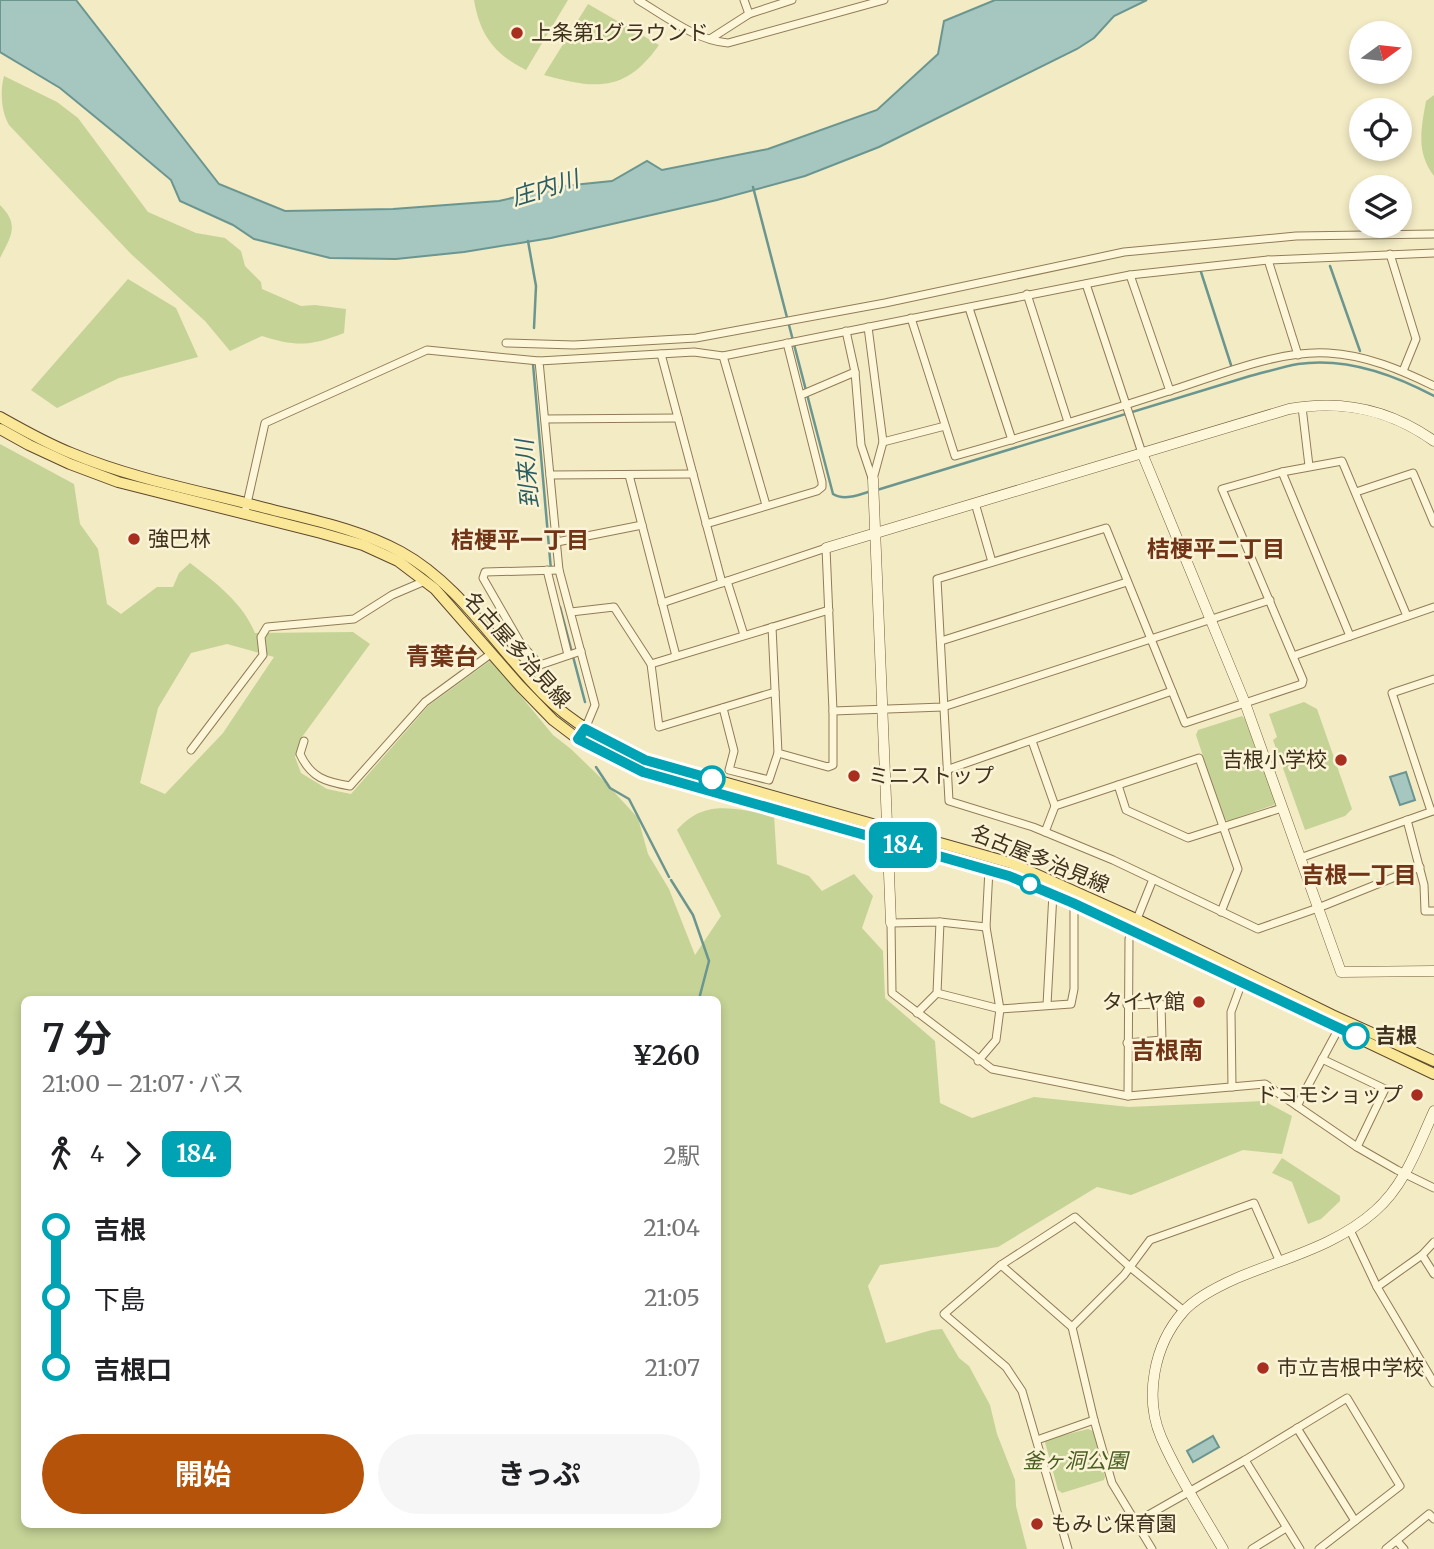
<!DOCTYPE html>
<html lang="ja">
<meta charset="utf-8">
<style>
:root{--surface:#fff;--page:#f6f6f6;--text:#202124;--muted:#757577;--accent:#b45309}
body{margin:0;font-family:Merriweather,"Noto Sans JP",serif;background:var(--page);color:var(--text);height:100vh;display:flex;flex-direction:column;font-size:26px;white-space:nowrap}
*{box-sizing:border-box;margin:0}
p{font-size:23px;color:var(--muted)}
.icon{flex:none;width:38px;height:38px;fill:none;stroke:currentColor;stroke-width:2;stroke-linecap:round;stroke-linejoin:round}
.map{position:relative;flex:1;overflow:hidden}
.panel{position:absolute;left:21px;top:996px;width:700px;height:532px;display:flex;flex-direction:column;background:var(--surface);border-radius:10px;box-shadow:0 4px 10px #0003}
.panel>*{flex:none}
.badge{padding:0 14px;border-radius:10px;font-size:24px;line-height:46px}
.needle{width:46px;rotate:75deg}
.tools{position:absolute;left:1349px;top:21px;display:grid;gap:14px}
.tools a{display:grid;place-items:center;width:63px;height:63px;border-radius:50%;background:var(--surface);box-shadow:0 4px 10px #0003;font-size:35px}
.map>.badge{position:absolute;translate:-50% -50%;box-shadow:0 0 0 4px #fff}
.legs{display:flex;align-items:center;gap:10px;height:77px;padding:0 21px;font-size:23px}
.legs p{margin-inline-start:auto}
.summary{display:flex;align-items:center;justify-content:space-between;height:119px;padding:0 21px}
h1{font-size:38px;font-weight:700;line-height:52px}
.primary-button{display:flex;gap:14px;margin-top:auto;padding:14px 21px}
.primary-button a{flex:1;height:80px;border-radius:42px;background:var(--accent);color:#fff;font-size:28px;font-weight:700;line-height:80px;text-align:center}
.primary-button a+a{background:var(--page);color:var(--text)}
ul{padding:0 21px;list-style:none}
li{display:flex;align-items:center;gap:24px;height:70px;font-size:26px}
li i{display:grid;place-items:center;width:10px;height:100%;margin:0 9px;background:currentColor}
li i::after{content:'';width:18px;height:18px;margin:-9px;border:5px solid;border-radius:50%;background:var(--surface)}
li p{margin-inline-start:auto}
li:first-child i{background:linear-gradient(#0000 50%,currentColor 0)}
li:last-child i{background:linear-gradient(currentColor 50%,#0000 0)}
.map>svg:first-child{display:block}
.green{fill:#c5d396;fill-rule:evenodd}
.water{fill:#a6c6c0;stroke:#6b9690;stroke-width:2}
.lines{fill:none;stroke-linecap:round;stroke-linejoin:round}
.stream{stroke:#6b9690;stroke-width:2.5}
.street-casing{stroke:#917c57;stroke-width:9}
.secondary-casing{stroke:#735d3b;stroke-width:11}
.primary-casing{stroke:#5e492c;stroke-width:12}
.street{stroke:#fdf6d9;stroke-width:7}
.secondary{stroke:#fdf6d9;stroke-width:10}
.primary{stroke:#fae798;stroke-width:10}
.line-1-casing{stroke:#fff;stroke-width:16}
.line-1{stroke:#00a3b4;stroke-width:10}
.poi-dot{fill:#a82e20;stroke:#faf3d5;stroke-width:2.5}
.stop-1-dot{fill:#fff;stroke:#00a3b4;stroke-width:3.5}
.labels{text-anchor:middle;stroke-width:5;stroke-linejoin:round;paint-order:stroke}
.poi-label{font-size:21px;fill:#3f311d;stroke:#faf3d5;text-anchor:start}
.street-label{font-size:21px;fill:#3f311d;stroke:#faf3d5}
.stop-label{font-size:21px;font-weight:bold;fill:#3f311d;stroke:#faf3d5;text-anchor:start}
.park-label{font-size:21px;font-style:italic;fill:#485e21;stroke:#faf3d5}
.water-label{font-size:23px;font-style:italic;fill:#2b5e61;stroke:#faf3d5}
.neighbourhood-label{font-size:23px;font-weight:bold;fill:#713417;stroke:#faf3d5}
.quarter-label{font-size:24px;font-weight:bold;fill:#713417;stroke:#faf3d5}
</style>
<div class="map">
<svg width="1434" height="1549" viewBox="0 0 1434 1549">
<rect width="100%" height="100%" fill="#f3ebc4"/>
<g class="green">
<path d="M 474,0 L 568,0 L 526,70 C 494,54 480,35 474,0 Z"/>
<path d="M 588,4 L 659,45 C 625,93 595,89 544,75 Z"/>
<path d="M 4,76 L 57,102 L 78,118 L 148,212 L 196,233 L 225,238 L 241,251 L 245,266 L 261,282 L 262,289 L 301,306 L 315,305 L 346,309 L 344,333 C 311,346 296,347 262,336 L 230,351 L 205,321 L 131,254 L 9,125 C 1,111 0,91 4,76 Z"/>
<path d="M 1434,95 L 1434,176 C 1416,152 1421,129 1426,101 Z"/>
<path d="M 0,205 C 20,225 11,236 0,258 Z"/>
<polygon points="128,279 176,308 198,357 119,378 57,408 31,390"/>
<path d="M 0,444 L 74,484 L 80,524 L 98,549 L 107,604 L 121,614 L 157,587 L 173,587 L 179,573 L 190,563 C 215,582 243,603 255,633 L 353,632 L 370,644 L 302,737 L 295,757 L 301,773 L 327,789 L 351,794 L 428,706 L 491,660 L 553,735 L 571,749 L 604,781 L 638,818 L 648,854 L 669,889 L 695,955 L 721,916 L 677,830 C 706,797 735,810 774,815 L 777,864 L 809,876 L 822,891 L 854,874 L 873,896 L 862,928 L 883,951 L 885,998 L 935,1041 L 940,1103 L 972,1118 L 1034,1097 L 1129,1107 L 1264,1101 L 1292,1116 L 1282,1154 L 1243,1150 L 1131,1195 L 1097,1187 L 998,1247 L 880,1265 L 868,1286 L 886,1343 L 932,1330 L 942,1329 L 959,1358 L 969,1366 L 990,1405 L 997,1434 L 1015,1480 L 1016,1506 L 1027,1549 L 0,1549 ZM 227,644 L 274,657 L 223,733 L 165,794 L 140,783 L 158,708 L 191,653 ZM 24,999 L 718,999 L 718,1524 L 24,1524 Z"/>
<polygon points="1304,702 1317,709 1352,809 1345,816 1305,830 1273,740 1277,737 1269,714"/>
<polygon points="1242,716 1245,719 1276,804 1228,821 1224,819 1196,735 1198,730"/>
<polygon points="1282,1158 1340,1196 1340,1201 1321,1219 1308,1224 1292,1182 1272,1173"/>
<polygon points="1088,1429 1093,1431 1105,1477 1104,1480 1062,1493 1058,1490 1045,1442 1048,1439"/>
</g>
<g class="water">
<polygon points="0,0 76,0 219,184 285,211 393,209 499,201 563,186 612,181 647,161 662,170 768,149 877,110 938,54 944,21 995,0 1147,0 1114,16 1094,38 1077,49 879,147 805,176 717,200 551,238 464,252 396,259 330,258 254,239 233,225 180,201 171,180 121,138 60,88 0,52"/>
<polygon points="1406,772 1415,800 1400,805 1390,777"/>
<polygon points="1213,1436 1219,1447 1193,1462 1187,1451"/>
</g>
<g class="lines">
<g class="stream">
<path d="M 753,187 L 833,494 C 844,501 859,495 871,491"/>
<polyline points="528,241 536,286 534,328"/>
<polyline points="1330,266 1360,351"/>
<polyline points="1201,272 1231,365"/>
<polyline points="533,364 551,570"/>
<path d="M 877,490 L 1250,376 C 1266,372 1282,367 1298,364 C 1345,357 1393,374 1434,396"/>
<polyline points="560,607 585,702"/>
<polyline points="596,767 610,788 629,799 669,877"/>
<polyline points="671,880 693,915 709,961 699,999"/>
</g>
<defs>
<g id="street">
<path d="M 638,0 C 665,16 697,41 728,43 L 884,0"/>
<polyline points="744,0 749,14"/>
<polyline points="710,39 749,14 792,0"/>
<polyline points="1390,254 1416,339 1403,371"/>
<polyline points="1268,260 1298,355"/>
<polyline points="1130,275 1170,391"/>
<polyline points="1086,284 1142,453"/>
<polyline points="1027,294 1068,422"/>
<polyline points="969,308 1012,440"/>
<path d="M 911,318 L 955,456 C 1026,436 1098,414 1169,391 C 1217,376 1277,350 1328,353 C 1366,355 1401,370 1434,386"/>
<polyline points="868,327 883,442 873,479"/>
<polyline points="846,331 855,372 861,445 872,478"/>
<polyline points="506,343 574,345 696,338 885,303 1124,252 1296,236 1434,234"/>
<polyline points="661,354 722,583"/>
<polyline points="723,356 766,505"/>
<polyline points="801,395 855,372"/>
<polyline points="1302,407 1309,466"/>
<polyline points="545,419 678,418"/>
<polyline points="883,442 945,426"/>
<polyline points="1282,472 1350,636"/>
<polyline points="550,475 693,474"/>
<polyline points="629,475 676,656"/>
<polyline points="1356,492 1413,473 1434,523"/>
<polyline points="975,503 992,562"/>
<polyline points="246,508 265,423 427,350 539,361"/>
<polyline points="706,524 817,491 822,487 822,482 787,343"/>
<polyline points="557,542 642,525"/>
<polyline points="547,570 568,655"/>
<polyline points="559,570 485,572 483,578 521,644 540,665 581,651"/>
<polyline points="727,581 744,635"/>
<polyline points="662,603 826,548 833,711 833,765 828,767 778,753 772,627"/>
<polyline points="571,612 614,607 651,664 659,727 775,692"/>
<polyline points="1407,616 1342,461 1282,472 1222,489 1303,680 1302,684 1185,723 1106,528 937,579 949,801 1033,827 1113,860 1258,929 1318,908 1420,867"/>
<polyline points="941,641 1127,582"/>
<polyline points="1293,656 1434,607"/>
<polyline points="651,664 829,610"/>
<polyline points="723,708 734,751 729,770 769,780 778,753"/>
<polyline points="833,711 943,707 1270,600"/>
<polyline points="578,739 585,729 595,705 559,570 539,361 694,352 723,356 1130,275 1268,260 1434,253"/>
<path d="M 304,741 L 300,754 C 311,778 326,782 350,786 L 425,702 L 492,653"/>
<polyline points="1032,741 1055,806 1199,758 1238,869 1221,912"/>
<polyline points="191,750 263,655 261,637 267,627 354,619 392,595 425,581"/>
<polyline points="949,769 1172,691"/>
<polyline points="1118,785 1126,810 1188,838 1282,808"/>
<polyline points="1431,811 1392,693 1434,679"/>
<polyline points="1407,820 1424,885 1425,911 1434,911"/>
<polyline points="1045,832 1055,806"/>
<polyline points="1300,858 1433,811"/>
<polyline points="986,927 940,922 891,923 892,993 992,1069 1128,1096 1265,1084 1357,1147 1397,1170 1434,1188"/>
<polyline points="937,993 1000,1009 1071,1004 1074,989 1074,903"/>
<polyline points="1047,1005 1053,893"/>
<polyline points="1127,1005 1161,1004 1162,1040 1127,1043"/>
<polyline points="917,1013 937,993 940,922"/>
<polyline points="1322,1059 1385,1089 1357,1147"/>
<polyline points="978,1061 996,1040 1000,1009 986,927 989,869"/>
<polyline points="1232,1087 1231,1012 1242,982"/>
<polyline points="1128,1096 1129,939 1153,879"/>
<polyline points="1297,1106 1339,1028"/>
<polyline points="1350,1230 1377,1287 1434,1383"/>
<polyline points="1422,1255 1434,1274"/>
<polyline points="1001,1265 1072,1327 1094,1420 1112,1483 1152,1549"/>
<polyline points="1377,1287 1422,1255 1434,1242"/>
<polyline points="1072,1327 1124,1275 1150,1240 1254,1203 1280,1262"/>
<polyline points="1297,1428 1355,1521"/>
<polyline points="1037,1440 1094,1420"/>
<polyline points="1245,1460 1300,1549"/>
<polyline points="1136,1522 1245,1460 1347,1398 1400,1486 1319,1549"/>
<polyline points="1397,1541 1404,1549"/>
<polyline points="1068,1549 1022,1391 1006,1367 944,1314 1001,1265 1075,1217 1130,1267 1184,1311"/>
<polyline points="1252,1549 1286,1528"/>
<polyline points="1386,1549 1429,1514 1434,1519"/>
</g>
<g id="secondary">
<polyline points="1142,453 1245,703 1341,972 1434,971"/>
<polyline points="873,479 891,923"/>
<path d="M 826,548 L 1289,409 C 1342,399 1389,409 1434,441"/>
<path d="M 1223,1549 C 1202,1513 1178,1476 1161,1437 C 1144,1397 1154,1345 1183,1312 C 1196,1297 1219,1286 1237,1278 C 1284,1258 1336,1246 1375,1211 C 1405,1185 1418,1146 1434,1111"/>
</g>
<g id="primary">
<path d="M 0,417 C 23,430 46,443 71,453 C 133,479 200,491 265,508 C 312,520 359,529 401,552 C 461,585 496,647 543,694 C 572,724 608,742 645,760 L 1011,863 L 1136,919 L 1332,1015 L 1434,1061"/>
<polyline points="0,429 29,445 70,464 118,482 321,533 363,545 398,561 435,589 520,686 553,720 578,739 643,772 1009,876 1074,903 1434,1074"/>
</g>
</defs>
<use href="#street" class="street-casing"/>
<use href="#secondary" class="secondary-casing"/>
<use href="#primary" class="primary-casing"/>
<use href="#street" class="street"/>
<use href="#secondary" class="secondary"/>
<use href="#primary" class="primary"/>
</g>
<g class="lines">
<defs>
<polyline id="line-1" points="712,779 645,760 585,729 578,739 643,772 1009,876 1073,903 1356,1036"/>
</defs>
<use href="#line-1" class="line-1-casing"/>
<use href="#line-1" class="line-1"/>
</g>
<g class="poi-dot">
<circle cx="517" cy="33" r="7"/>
<circle cx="134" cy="539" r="7"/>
<circle cx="1341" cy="760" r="7"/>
<circle cx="854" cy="776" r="7"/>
<circle cx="1199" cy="1002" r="7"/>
<circle cx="1417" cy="1095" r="7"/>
<circle cx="1263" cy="1368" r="7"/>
<circle cx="1037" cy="1524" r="7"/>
</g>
<g class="stop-1-dot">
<circle cx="712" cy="779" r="12"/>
<circle cx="1030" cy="884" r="9"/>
<circle cx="1356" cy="1036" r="12"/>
</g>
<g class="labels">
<g class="poi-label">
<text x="531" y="40">上条第1グラウンド</text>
<text x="148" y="546">強巴林</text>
<text x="1327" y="767" text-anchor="end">吉根小学校</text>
<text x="868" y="783">ミニストップ</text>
<text x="1185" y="1009" text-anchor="end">タイヤ館</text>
<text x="1403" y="1102" text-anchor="end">ドコモショップ</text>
<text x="1277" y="1375">市立吉根中学校</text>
<text x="1051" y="1531">もみじ保育園</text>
</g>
<g class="street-label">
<text transform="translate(517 650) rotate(48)" y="7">名古屋多治見線</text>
<text transform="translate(1040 859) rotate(22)" y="7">名古屋多治見線</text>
</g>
<g class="stop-label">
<text x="1375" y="1043">吉根</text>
</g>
<g class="park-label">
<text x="1075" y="1468">釜ヶ洞公園</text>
</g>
<g class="water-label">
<text transform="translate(545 188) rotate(-17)" y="8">庄内川</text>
<text transform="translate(527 474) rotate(-95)" y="8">到来川</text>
</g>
<g class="neighbourhood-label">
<text x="520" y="548">桔梗平一丁目</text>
<text x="1216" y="557">桔梗平二丁目</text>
<text x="1359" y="883">吉根一丁目</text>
</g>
<g class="quarter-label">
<text x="442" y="665">青葉台</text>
<text x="1167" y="1059">吉根南</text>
</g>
</g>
</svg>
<div class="tools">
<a><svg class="needle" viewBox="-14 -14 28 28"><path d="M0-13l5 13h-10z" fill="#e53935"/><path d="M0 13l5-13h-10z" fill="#757577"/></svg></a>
<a><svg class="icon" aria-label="locate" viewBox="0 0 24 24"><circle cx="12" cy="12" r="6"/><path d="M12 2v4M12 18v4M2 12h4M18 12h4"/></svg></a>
<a><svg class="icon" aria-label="layers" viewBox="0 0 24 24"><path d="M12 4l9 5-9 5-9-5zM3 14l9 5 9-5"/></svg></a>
</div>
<b class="badge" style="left:903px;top:845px;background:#00a3b4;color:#fff">184</b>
<section class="panel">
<div class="summary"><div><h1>7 分</h1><p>21:00 – 21:07 · バス</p></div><b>¥260</b></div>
<div class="legs"><svg class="icon" aria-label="walk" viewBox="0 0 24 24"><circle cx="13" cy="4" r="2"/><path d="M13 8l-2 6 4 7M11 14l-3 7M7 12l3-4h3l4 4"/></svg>4<svg class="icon" aria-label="forward" viewBox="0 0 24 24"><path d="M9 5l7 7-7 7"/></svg><b class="badge" style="background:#00a3b4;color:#fff">184</b><p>2駅</p></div>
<ul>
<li><i style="color:#00a3b4"></i><b>吉根</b><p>21:04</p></li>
<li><i style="color:#00a3b4"></i><span>下島</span><p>21:05</p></li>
<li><i style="color:#00a3b4"></i><b>吉根口</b><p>21:07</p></li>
</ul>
<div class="primary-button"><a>開始</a><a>きっぷ</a></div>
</section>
</div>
